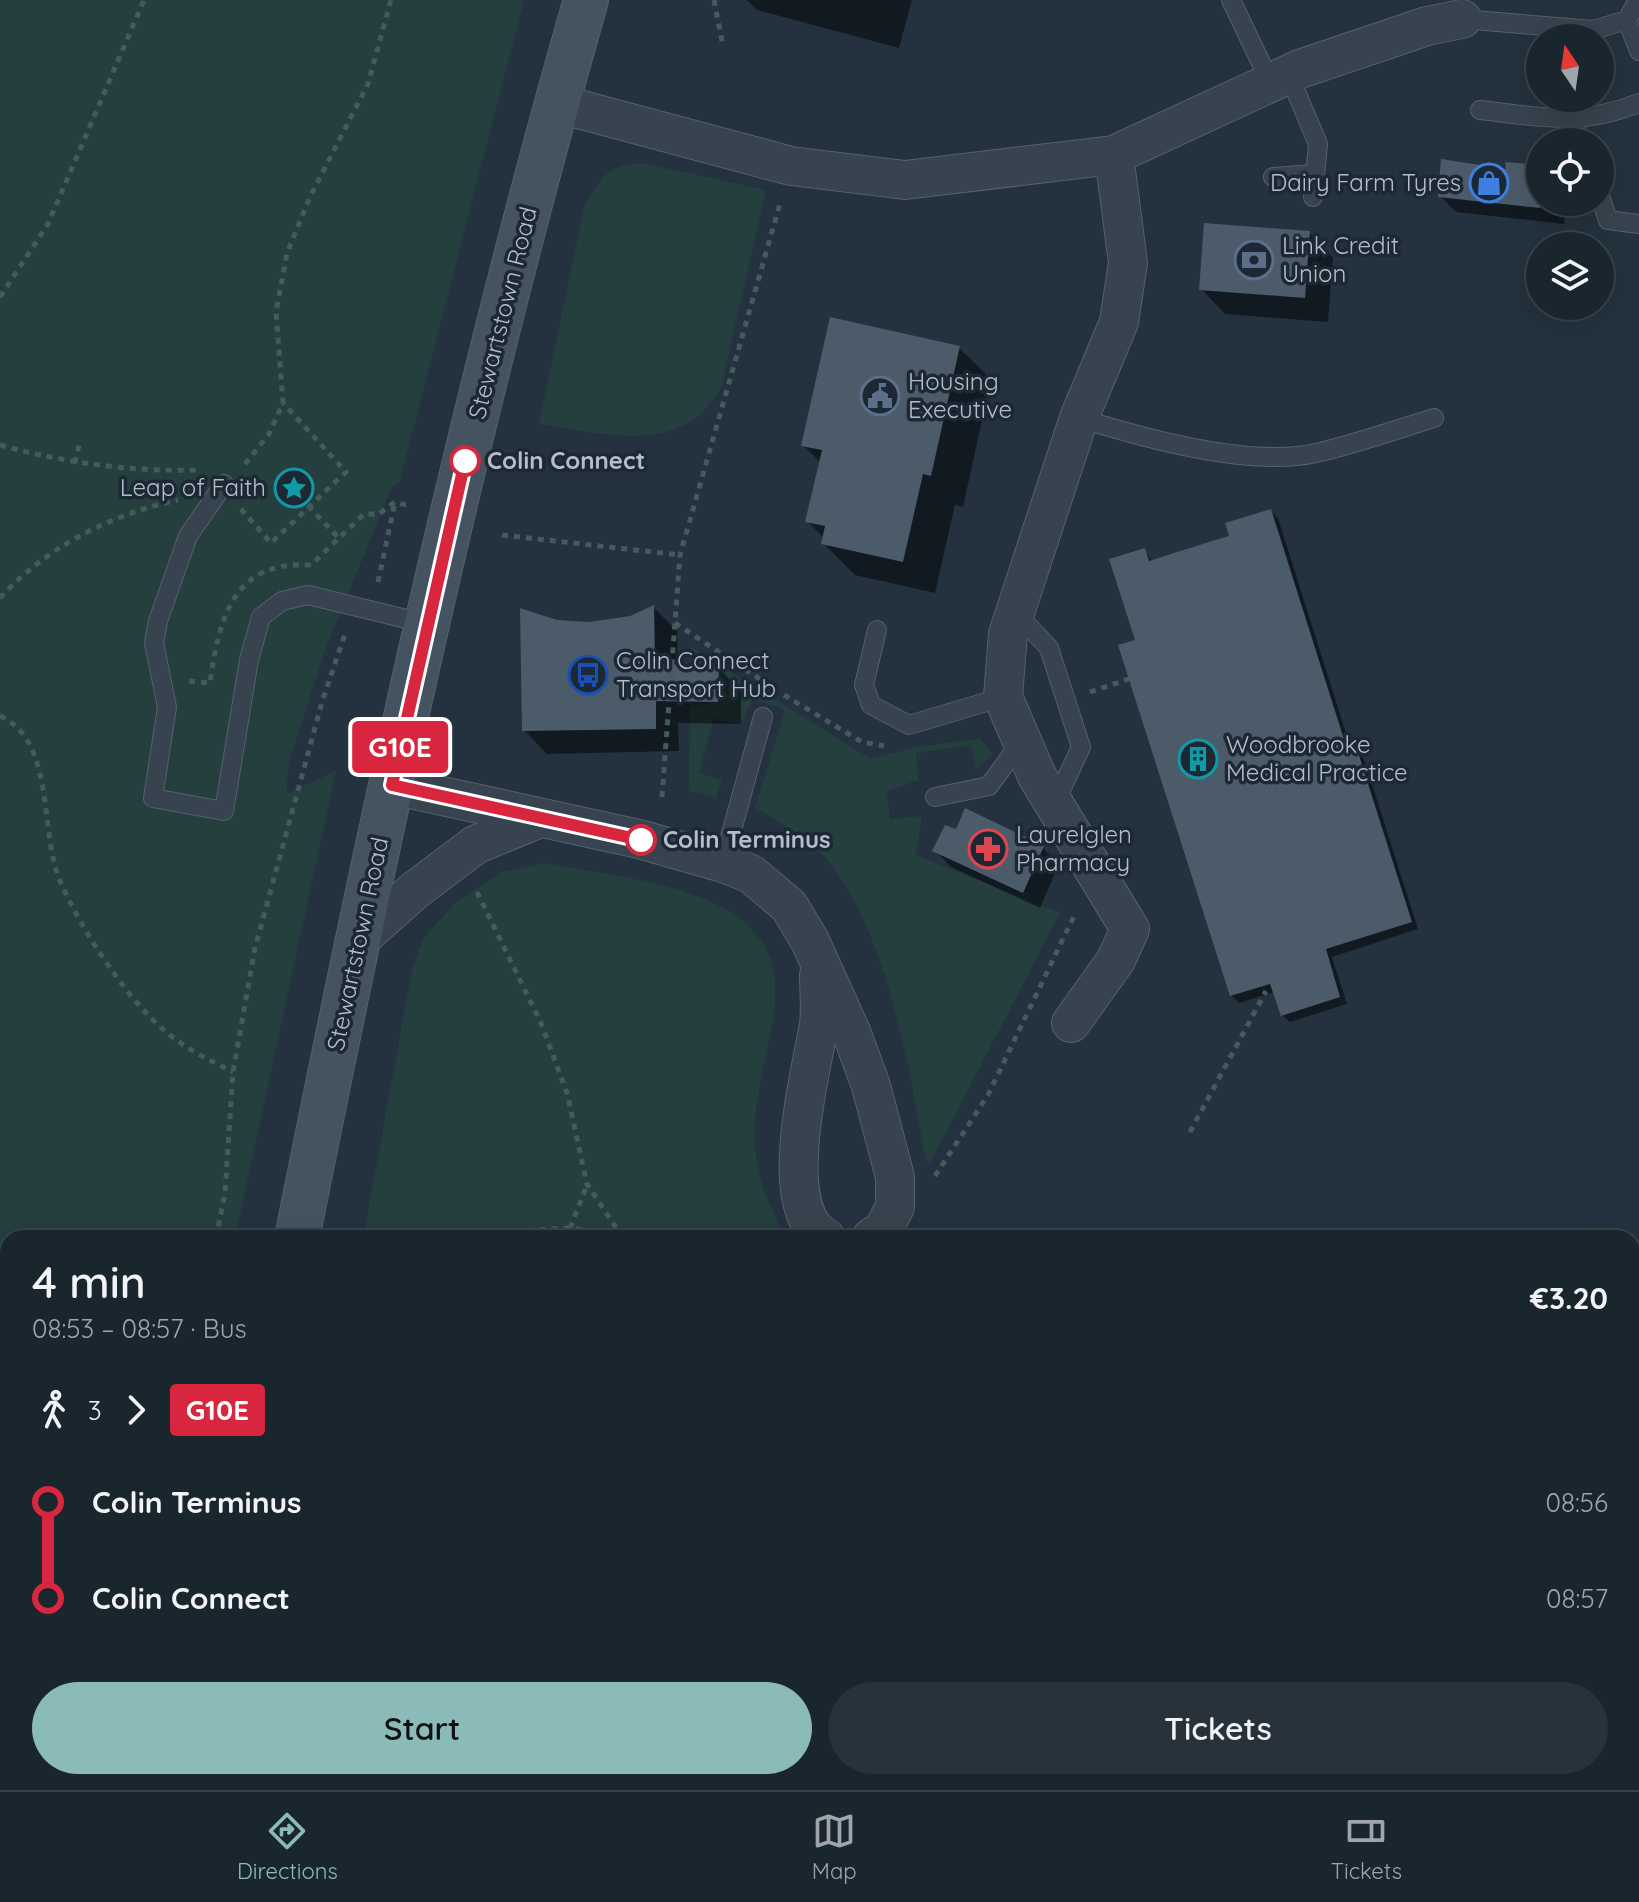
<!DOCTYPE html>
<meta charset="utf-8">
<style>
:root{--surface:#1a262e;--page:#27323a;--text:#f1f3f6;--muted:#9fa5aa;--line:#38434a;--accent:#8bbbb9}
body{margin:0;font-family:Quicksand,sans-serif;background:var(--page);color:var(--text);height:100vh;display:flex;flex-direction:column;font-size:30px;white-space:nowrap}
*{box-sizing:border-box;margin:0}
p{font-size:26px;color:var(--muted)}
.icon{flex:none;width:44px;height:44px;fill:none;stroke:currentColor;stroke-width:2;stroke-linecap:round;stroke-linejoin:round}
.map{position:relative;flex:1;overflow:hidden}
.details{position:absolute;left:0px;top:1230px;width:1640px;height:560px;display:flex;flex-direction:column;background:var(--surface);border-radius:24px 24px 0 0;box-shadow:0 8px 32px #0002,0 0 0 2px var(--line)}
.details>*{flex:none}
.badge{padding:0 16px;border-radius:6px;font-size:28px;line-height:52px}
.needle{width:52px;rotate:347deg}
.tools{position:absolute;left:1526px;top:24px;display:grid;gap:16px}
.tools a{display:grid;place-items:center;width:88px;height:88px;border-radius:50%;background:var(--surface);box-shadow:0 8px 32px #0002,0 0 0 2px var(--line);font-size:40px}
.map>.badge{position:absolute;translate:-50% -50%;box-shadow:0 0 0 4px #fff}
.legs{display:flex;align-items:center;gap:12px;height:88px;padding:0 32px;font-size:26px}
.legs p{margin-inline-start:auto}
.summary{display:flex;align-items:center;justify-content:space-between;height:136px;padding:0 32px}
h1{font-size:44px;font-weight:600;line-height:60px}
.button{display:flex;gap:16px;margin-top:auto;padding:16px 32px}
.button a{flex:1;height:92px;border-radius:48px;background:var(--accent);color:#111;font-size:32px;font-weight:600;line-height:92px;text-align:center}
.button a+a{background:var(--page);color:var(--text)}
ul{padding:0 32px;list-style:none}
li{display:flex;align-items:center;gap:28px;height:96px;font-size:30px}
li i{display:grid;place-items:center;width:12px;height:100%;margin:0 10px;background:currentColor}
li i::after{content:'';width:20px;height:20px;margin:-10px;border:6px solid;border-radius:50%;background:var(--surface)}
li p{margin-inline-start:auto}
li:first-child i{background:linear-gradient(#0000 50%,currentColor 0)}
li:last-child i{background:linear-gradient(currentColor 50%,#0000 0)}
.dock{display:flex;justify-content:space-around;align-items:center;height:112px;border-top:2px solid var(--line);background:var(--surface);font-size:22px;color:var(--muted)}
.dock a{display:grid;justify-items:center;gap:4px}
.dock .current{color:var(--accent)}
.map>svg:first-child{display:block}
.green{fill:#253f3e}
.shadow{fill:#0007}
.building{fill:#4c5b69}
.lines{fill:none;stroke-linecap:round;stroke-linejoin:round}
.lane-casing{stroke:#55616c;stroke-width:20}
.street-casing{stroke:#55616c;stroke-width:40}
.secondary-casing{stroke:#55616c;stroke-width:46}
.path{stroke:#435b5b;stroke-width:5;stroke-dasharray:6 6;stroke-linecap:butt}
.lane{stroke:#37434e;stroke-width:18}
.street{stroke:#37434e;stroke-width:38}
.secondary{stroke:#455361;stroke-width:44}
.line-1-casing{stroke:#fff;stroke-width:18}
.line-1{stroke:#d7263d;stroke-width:12}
.stop-1-dot{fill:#fff;stroke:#d7263d;stroke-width:4}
.labels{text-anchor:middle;stroke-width:7;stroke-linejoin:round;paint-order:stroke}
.poi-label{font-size:24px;fill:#b3bec9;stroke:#1c2833;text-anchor:start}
.street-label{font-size:24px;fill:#b3bec9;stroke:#1c2833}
.stop-label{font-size:24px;font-weight:bold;fill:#b3bec9;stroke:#1c2833;text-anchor:start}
</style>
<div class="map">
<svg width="1639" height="1790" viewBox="0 0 1639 1790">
<rect width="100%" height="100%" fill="#23323e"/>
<g class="green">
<polygon points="0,0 524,0 400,481 391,489 325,650 289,763 286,794 336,771 235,1238 8,1238 8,1432 0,1435"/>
<path d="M 642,163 L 766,190 L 721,388 C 683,458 603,433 539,424 L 584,207 C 600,177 608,165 642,163 Z"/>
<path d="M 691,647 L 871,759 L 916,747 L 980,739 L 993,754 L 976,770 L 971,745 L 916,753 L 918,780 L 887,791 L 890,819 L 922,816 L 916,855 L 1060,913 L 930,1163 L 925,1158 C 910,1070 888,940 833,867 C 813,840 784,825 755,808 L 785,710 L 753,699 L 740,725 L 714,718 L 699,773 L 722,781 L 716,798 L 689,791 L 690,707 L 718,701 L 689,665 Z"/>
<path d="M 547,863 C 601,874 662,879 713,903 C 821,954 756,1044 755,1129 C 754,1175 766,1198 786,1238 L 363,1238 L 412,970 L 423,939 L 456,902 L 504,871 Z"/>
</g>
<g class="shadow">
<polygon points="747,0 912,0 899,48 757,10"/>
<polygon points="1540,167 1540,202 1566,202 1564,224 1456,212 1440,196"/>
<polygon points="1309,233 1333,258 1328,322 1225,314 1201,289"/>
<polygon points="959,348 991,379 963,507 955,505 935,593 855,575 823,543 824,538 807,521 821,463 803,445"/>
<polygon points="1270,511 1278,518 1352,752 1356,751 1364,759 1418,929 1332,957 1347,1004 1290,1022 1282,1015 1274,992 1239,1003 1231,995 1137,641 1144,551 1153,562 1231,537"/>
<polygon points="654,608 677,631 678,667 718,667 741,691 741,724 678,723 679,751 547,754 524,730 557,622 589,624 630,618"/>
<polygon points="966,811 1043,848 1059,864 1040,908 951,867 935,850 957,831"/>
<polygon points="1632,1330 1639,1336 1639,1398 1632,1391"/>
<polygon points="1632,1521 1639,1526 1639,1589 1632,1584"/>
<polygon points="8,1743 8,1782 146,1782 144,1790 0,1790"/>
<polygon points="1037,1782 1096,1782 1101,1790 1042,1790"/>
<polygon points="1188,1782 1246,1782 1252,1790 1193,1790"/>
<polygon points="1565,1782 1628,1782 1636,1790 1559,1790"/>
</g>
<g class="building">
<polygon points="1441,159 1506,169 1505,162 1540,165 1540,208 1438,197"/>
<polygon points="1204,223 1310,231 1305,298 1199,290"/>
<polygon points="830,317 960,346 931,476 923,474 903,562 821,544 825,526 805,522 822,450 801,446"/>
<polygon points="1271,509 1348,752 1357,749 1412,922 1326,949 1340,997 1281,1016 1270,984 1230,996 1118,645 1135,640 1109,559 1145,548 1149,561 1209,542 1229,536 1225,523"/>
<polygon points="654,605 655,664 719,665 718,702 656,701 656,729 522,731 520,608 557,620 589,622 630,616"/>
<polygon points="965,808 1044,846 1023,893 932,851 945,825 956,829"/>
</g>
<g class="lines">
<defs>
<g id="lane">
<polyline points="1231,0 1271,84"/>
<polyline points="1462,19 1593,30 1627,20 1638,0"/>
<polyline points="1627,20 1639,51"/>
<polyline points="1289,75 1318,144 1313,197"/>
<path d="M 1480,110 C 1543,117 1577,127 1639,103"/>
<polyline points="1573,120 1581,142"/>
<polyline points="1273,177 1315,174"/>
<polyline points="1600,196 1608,220 1639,224"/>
<path d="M 1079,418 C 1143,438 1250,468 1316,453 C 1356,444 1395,430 1434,418"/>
<polyline points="224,484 188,536 158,621 154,643 167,707 153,798 224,811 249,660 261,617 282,601 308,595 427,624"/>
<polyline points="1015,612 1049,648 1081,747 1054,805"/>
<polyline points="877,630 864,685 871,705 909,725 1003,697"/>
<polyline points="935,797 989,786 1021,742"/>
<polyline points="723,863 763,717"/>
</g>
<g id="street">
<polyline points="556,103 791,166 905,180 1114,155 1300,69 1427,26 1462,19"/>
<polyline points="392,785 639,839 723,863 751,874 789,906 810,941 852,1034 871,1086 895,1177 895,1207 883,1230 871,1238"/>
<polyline points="359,940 414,891 475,845 540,818"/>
<path d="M 819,975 C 819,991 821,1008 819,1024 C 812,1070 773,1211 826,1238"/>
<polyline points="1071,1023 1116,960 1130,929 1037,776 1003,697 1008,634 1079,418 1119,322 1128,263 1114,155"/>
<polyline points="0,1566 8,1552"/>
<polyline points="1632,1678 1639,1678"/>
<polyline points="650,1782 656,1790"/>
<polyline points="1304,1782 1310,1790"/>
<polyline points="906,1790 917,1782"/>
</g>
<g id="secondary">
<path d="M 297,1238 C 380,822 469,408 586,0"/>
<polyline points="203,1790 205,1782"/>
</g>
</defs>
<use href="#lane" class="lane-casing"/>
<use href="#street" class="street-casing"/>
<use href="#secondary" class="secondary-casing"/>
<g class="path">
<polyline points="714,0 723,46"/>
<polyline points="0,297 48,224 144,0"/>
<path d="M 0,445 C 66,463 131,472 200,470"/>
<polyline points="75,463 80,441"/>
<polyline points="245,464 269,434 283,403 276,312 287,253 310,197 368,84 391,0"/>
<polyline points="308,506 338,537"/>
<polyline points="241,509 271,543 346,472 283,403"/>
<polyline points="502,535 680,555"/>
<polyline points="378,582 395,502"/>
<path d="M 0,598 C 46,547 112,514 178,500"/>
<polyline points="675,623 775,689"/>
<path d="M 189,681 L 210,683 C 219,618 233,560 311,565 L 364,514 L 379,514 L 395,502 L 410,506"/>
<polyline points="1090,692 1129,679"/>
<polyline points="784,695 862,742 884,746"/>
<path d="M 0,716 C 56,741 39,832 60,881 C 81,929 125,997 165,1031 C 186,1049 209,1060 233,1072"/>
<polyline points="662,797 680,555 781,200"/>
<polyline points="477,892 541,1023 567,1093 587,1184 619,1232"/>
<polyline points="1190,1132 1266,991"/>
<polyline points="935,1176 988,1095 1075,914"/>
<polyline points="570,1228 587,1185"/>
<polyline points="348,1232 423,1236 570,1228 644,1238"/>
<polyline points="216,1238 225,1193 233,1072 255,948 322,702 346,631"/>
<polyline points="0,1458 8,1453"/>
<polyline points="981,1782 987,1790"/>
<polyline points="1122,1782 1126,1790"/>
<polyline points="1451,1782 1461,1790"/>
<polyline points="365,1790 376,1782"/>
<polyline points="1250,1790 1262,1782"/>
</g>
<use href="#lane" class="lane"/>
<use href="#street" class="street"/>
<use href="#secondary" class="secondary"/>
</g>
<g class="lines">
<defs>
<polyline id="line-1" points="465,461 392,785 641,840"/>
</defs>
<use href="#line-1" class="line-1-casing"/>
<use href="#line-1" class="line-1"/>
</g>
<defs>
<symbol id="shop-ring" viewBox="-11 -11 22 22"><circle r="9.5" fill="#1c2833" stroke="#3f7fe0" stroke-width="1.5"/><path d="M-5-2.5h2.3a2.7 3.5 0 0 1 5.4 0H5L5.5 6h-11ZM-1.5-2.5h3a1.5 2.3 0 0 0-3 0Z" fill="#3f7fe0"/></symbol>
<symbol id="bank-ring" viewBox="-11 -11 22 22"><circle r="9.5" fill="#1c2833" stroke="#5c6f8a" stroke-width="1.5"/><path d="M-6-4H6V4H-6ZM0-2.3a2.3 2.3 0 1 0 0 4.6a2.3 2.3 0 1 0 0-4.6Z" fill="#5c6f8a"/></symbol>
<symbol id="civic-ring" viewBox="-11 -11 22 22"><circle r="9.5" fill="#1c2833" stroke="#5c6f8a" stroke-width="1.5"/><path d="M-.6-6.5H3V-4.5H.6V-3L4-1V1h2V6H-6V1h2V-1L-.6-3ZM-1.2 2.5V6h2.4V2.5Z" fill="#5c6f8a"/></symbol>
<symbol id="sight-ring" viewBox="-11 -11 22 22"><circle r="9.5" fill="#1c2833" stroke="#0f9aa8" stroke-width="1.5"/><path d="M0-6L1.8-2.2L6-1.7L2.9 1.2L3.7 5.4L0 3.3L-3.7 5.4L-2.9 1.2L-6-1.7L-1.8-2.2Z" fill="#0f9aa8"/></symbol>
<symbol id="bus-ring" viewBox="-11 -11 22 22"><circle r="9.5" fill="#1c2833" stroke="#1a4fb4" stroke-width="1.5"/><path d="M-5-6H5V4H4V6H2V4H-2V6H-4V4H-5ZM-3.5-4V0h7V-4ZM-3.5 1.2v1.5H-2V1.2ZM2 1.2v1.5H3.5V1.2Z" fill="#1a4fb4"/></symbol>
<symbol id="building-ring" viewBox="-11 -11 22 22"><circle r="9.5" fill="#1c2833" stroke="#0f9aa8" stroke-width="1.5"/><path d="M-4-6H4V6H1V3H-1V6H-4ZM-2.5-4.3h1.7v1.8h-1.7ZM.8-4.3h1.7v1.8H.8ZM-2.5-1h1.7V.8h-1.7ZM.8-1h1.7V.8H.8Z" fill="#0f9aa8"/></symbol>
<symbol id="pharmacy-ring" viewBox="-11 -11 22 22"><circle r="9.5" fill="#1c2833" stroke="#e0444e" stroke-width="1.5"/><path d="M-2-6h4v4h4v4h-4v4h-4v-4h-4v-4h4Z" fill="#e0444e"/></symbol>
</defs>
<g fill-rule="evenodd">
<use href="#shop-ring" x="1467" y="161" width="44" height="44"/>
<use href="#bank-ring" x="1232" y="238" width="44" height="44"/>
<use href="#civic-ring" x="858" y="374" width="44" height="44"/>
<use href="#sight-ring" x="272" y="466" width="44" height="44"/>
<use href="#bus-ring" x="566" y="653" width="44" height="44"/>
<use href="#building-ring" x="1176" y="737" width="44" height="44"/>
<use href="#pharmacy-ring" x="966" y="827" width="44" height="44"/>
</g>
<g class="stop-1-dot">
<circle cx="465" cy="461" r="14"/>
<circle cx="641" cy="840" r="14"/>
</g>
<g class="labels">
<g class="poi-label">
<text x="1461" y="191" text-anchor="end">Dairy Farm Tyres</text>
<text x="1282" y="254">Link Credit<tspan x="1282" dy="28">Union</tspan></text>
<text x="908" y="390">Housing<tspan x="908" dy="28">Executive</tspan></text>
<text x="266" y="496" text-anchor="end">Leap of Faith</text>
<text x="616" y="669">Colin Connect<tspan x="616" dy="28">Transport Hub</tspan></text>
<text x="1226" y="753">Woodbrooke<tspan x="1226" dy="28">Medical Practice</tspan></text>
<text x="1016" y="843">Laurelglen<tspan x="1016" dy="28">Pharmacy</tspan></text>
</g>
<g class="street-label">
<text transform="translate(503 313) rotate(-76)" y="8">Stewartstown Road</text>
<text transform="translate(358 944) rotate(-78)" y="8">Stewartstown Road</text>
</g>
<g class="stop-label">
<text x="487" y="469">Colin Connect</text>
<text x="663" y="848">Colin Terminus</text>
</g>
</g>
</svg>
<div class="tools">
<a><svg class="needle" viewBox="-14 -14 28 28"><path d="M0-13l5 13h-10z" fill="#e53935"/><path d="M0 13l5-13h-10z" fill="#9fa5aa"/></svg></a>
<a><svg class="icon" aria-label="locate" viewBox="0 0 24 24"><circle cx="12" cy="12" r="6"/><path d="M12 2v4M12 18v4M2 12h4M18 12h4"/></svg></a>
<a><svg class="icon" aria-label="layers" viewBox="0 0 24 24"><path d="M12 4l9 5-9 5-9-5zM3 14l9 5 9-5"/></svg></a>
</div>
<b class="badge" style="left:400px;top:747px;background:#d7263d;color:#fff">G10E</b>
<section class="details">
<div class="summary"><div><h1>4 min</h1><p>08:53 – 08:57 · Bus</p></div><b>€3.20</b></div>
<div class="legs"><svg class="icon" aria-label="walk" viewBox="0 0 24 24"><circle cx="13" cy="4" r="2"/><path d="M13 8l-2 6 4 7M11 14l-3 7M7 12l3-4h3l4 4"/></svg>3<svg class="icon" aria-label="forward" viewBox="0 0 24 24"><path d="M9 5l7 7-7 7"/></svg><b class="badge" style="background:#d7263d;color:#fff">G10E</b></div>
<ul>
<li><i style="color:#d7263d"></i><b>Colin Terminus</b><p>08:56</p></li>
<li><i style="color:#d7263d"></i><b>Colin Connect</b><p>08:57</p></li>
</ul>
<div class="button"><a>Start</a><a>Tickets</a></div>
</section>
</div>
<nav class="dock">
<a class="current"><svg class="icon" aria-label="directions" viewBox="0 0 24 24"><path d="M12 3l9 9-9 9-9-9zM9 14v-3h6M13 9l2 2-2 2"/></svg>Directions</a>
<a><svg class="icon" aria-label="map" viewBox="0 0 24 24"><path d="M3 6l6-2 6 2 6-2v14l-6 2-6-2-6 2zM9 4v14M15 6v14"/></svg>Map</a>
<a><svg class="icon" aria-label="tickets" viewBox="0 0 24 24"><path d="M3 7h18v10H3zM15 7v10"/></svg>Tickets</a>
</nav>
